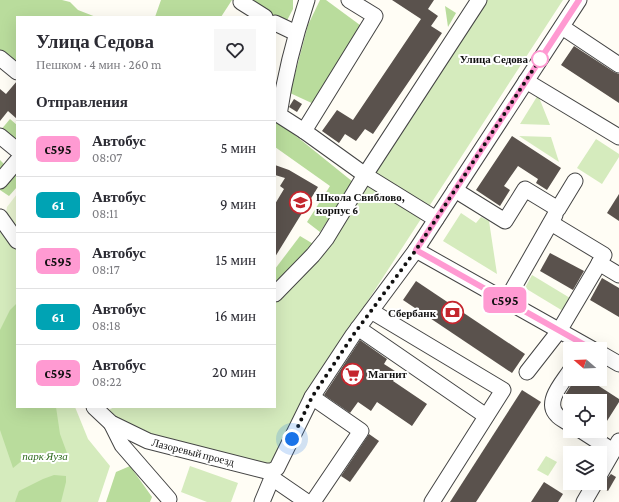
<!DOCTYPE html>
<html lang="ru">
<meta charset="utf-8">
<style>
:root{--surface:#fff;--page:#f7f7f7;--text:#2b2b33;--muted:#7c7c81;--line:#e1e1e2}
body{margin:0;font-family:"Crimson Pro",serif;background:var(--page);color:var(--text);height:100vh;display:flex;flex-direction:column;font-size:15px;white-space:nowrap}
*{box-sizing:border-box;margin:0}
p{font-size:13px;color:var(--muted)}
.icon{flex:none;width:22px;height:22px;fill:none;stroke:currentColor;stroke-width:2;stroke-linecap:round;stroke-linejoin:round}
.map{position:relative;flex:1;overflow:hidden}
.details{position:absolute;left:16px;top:16px;width:260px;height:392px;display:flex;flex-direction:column;background:var(--surface);border-radius:0px;box-shadow:0 4px 16px #0002}
.details>*{flex:none}
.badge{padding:0 8px;border-radius:6px;font-size:14px;line-height:26px}
.needle{width:26px;rotate:289deg}
.fabs{position:absolute;left:563px;top:342px;display:grid;gap:8px}
.fabs a{display:grid;place-items:center;width:44px;height:44px;border-radius:0px;background:var(--surface);box-shadow:0 4px 16px #0002;font-size:20px}
.you{position:absolute;width:20px;height:20px;margin:-10px;border:3px solid #fff;border-radius:50%;background:#1a73e8;box-shadow:0 0 0 6px #1a73e833}
.map>.badge{position:absolute;translate:-50% -50%;box-shadow:0 0 0 2px #fff}
h2{padding:0 20px;font-size:15px;line-height:36px}
.round{display:grid;place-items:center;flex:none;width:42px;height:42px;border-radius:0px;background:var(--page)}
.overview{display:flex;align-items:center;justify-content:space-between;height:68px;padding:0 20px}
h1{font-size:19px;font-weight:600;line-height:30px}
ul{padding:0;list-style:none}
li{display:flex;align-items:center;gap:12px;height:56px;padding:0 20px;border-top:1px solid var(--line)}
li div{flex:1}
li b{display:block;font-size:15px}
li em{font-style:normal}
li .badge{min-width:44px;font-weight:700;text-align:center}
.map>svg:first-child{display:block}
.green{fill:#d5ebbd}
.forest{fill:#b9dc9c}
.pitch{fill:#e6f2cf}
.building{fill:#5a524d}
.lines{fill:none;stroke-linecap:round;stroke-linejoin:round}
.minor-casing{stroke:#444;stroke-width:17}
.minor{stroke:#fff;stroke-width:15}
.line-casing{stroke:#fff;stroke-width:9}
.line{stroke:#ff9ad2;stroke-width:6}
.walk{stroke:#111;stroke-width:4;stroke-dasharray:0 7.2}
.stop-dot{fill:#fff;stroke:#ff9ad2;stroke-width:2}
.labels{text-anchor:middle;stroke-width:4;stroke-linejoin:round;paint-order:stroke}
.stop-label{font-size:11px;font-weight:bold;fill:#111;stroke:#fff;text-anchor:end}
.poi-label{font-size:11px;font-weight:bold;fill:#111;stroke:#fff;text-anchor:start}
.street-label{font-size:11px;fill:#111;stroke:#fff}
.park-label{font-size:11px;font-style:italic;fill:#2f6b1f;stroke:#fff}
</style>
<div class="map">
<svg width="619" height="502" viewBox="0 0 619 502">
<rect width="100%" height="100%" fill="#fffdf5"/>
<g class="green">
<polygon points="485,0 563,0 308,393 270,465 150,434 123,423 109,410 114,407 275,407 275,299"/>
<polygon points="538,95 550,125 520,124"/>
<polygon points="519,136 551,137 559,162"/>
<polygon points="596,139 619,154 619,157 602,184 577,168"/>
<polygon points="461,213 476,223 481,217 489,221 497,274 443,241"/>
<polygon points="0,230 17,251 17,407 75,407 88,439 110,466 98,502 0,502"/>
<polygon points="532,275 570,298 563,311 525,288"/>
<polygon points="546,456 557,462 548,476 537,470"/>
<polygon points="190,466 238,483 231,502 207,502 181,492"/>
</g>
<g class="forest">
<polygon points="0,0 62,0 70,2 78,10 96,17 17,17 17,64 0,55"/>
<polygon points="161,0 293,0 293,9 282,30 275,17 255,17 232,0 221,17 155,17"/>
<polygon points="320,0 326,0 364,28 316,105 290,93 308,25"/>
<polygon points="445,6 456,13 448,27"/>
<polygon points="10,119 17,125 17,146 0,131"/>
<polygon points="275,119 353,182 320,232 307,222 330,186 275,147"/>
<polygon points="0,160 4,164 17,163 17,187 9,196 0,190"/>
<polygon points="300,236 315,245 283,282 275,280 275,269"/>
<polygon points="17,303 17,407 56,407 60,434 67,453 64,458 52,463 29,455 13,468 0,430 0,330 10,310"/>
<polygon points="130,466 152,497 150,502 106,502 116,472"/>
<polygon points="54,475 66,476 66,482 61,502 15,502 19,491 43,479"/>
</g>
<polygon class="pitch" points="17,194 17,229 6,213 7,207"/>
<g class="building">
<polygon points="392,0 434,0 428,9 438,16 431,26 442,33 373,134 365,129 356,141 345,134 339,143 322,131 337,110 353,120 421,19"/>
<polygon points="574,46 614,72 619,74 619,103 561,65"/>
<polygon points="17,81 17,119 8,111 0,121 0,89 6,94"/>
<polygon points="294,99 302,104 297,112 289,107"/>
<polygon points="512,136 561,168 547,190 536,183 538,179 518,166 504,186 510,190 500,206 476,190"/>
<polygon points="275,165 289,170 318,187 275,257 275,204 284,189 280,186 285,178 275,175"/>
<polygon points="619,194 619,221 607,213"/>
<polygon points="550,253 584,271 573,290 540,271"/>
<polygon points="602,278 619,288 619,317 590,300"/>
<polygon points="416,281 525,354 512,373 403,300"/>
<polygon points="360,340 387,359 384,364 398,373 393,381 427,404 412,426 377,402 371,411 358,402 350,413 324,395"/>
<polygon points="575,379 588,379 619,399 619,402 600,432 600,401 569,401 563,398"/>
<polygon points="522,390 541,402 476,502 450,502"/>
<polygon points="369,434 379,441 350,482 341,476"/>
<polygon points="611,474 616,477 608,491 603,488 604,482"/>
<polygon points="544,482 563,494 558,502 531,502"/>
</g>
<g class="lines">
<defs>
<g id="minor">
<polyline points="349,0 375,16 304,131 368,177 436,219"/>
<polyline points="241,2 265,17"/>
<polyline points="275,23 296,33"/>
<polyline points="562,27 619,65"/>
<polyline points="0,58 17,72"/>
<polyline points="526,81 619,137"/>
<path d="M 304,131 L 279,115 C 285,74 294,39 307,0"/>
<polyline points="0,136 17,150"/>
<polyline points="0,181 17,161"/>
<polyline points="455,190 505,221 525,189 558,209 575,181"/>
<polyline points="0,217 17,241"/>
<polyline points="416,250 592,349"/>
<polyline points="599,263 619,275"/>
<polyline points="275,294 313,255 326,239 365,175 479,0"/>
<polyline points="506,301 555,215"/>
<polyline points="371,311 503,390 432,502"/>
<polyline points="358,328 486,416"/>
<polyline points="600,353 619,364"/>
<path d="M 570,371 C 563,382 544,402 557,415 C 560,419 566,421 570,424"/>
<polyline points="527,372 559,331 604,255 551,223"/>
<polyline points="312,397 361,431 313,502"/>
<polyline points="94,407 111,423 148,441 266,471 272,471 277,468 312,397 353,335 416,250 579,0"/>
<polyline points="111,423 122,445 169,499"/>
<polyline points="582,431 613,451"/>
<polyline points="600,474 619,441"/>
<polyline points="272,478 307,502"/>
<polyline points="262,502 272,478 272,471"/>
<polyline points="584,502 595,483"/>
</g>
</defs>
<use href="#minor" class="minor-casing"/>
<use href="#minor" class="minor"/>
</g>
<g class="lines">
<defs>
<polyline id="line" points="579,0 416,250 592,349"/>
</defs>
<use href="#line" class="line-casing"/>
<use href="#line" class="line"/>
<polyline class="walk" points="292,439 312,397 354,334 416,250 540,59"/>
</g>
<defs>
<symbol id="school-ring" viewBox="-11 -11 22 22"><circle r="9.5" fill="#fff" stroke="#c4262e" stroke-width="1.5"/><path d="M0-5L7-2L0 1L-7-2ZM-4 1L0 2.5L4 1V4Q0 6-4 4Z" fill="#c4262e"/></symbol>
<symbol id="bank-ring" viewBox="-11 -11 22 22"><circle r="9.5" fill="#fff" stroke="#c4262e" stroke-width="1.5"/><path d="M-6-4H6V4H-6ZM0-2.3a2.3 2.3 0 1 0 0 4.6a2.3 2.3 0 1 0 0-4.6Z" fill="#c4262e"/></symbol>
<symbol id="supermarket-ring" viewBox="-11 -11 22 22"><circle r="9.5" fill="#fff" stroke="#c4262e" stroke-width="1.5"/><path d="M-6-5.5h2.5l.6 2H6L4.5 2H-2.5L-4.4-4H-6ZM-1.5 3.2a1.3 1.3 0 1 0 .1 0ZM3 3.2a1.3 1.3 0 1 0 .1 0Z" fill="#c4262e"/></symbol>
</defs>
<g fill-rule="evenodd">
<use href="#school-ring" x="288" y="190" width="25" height="25"/>
<use href="#bank-ring" x="440" y="300" width="25" height="25"/>
<use href="#supermarket-ring" x="340" y="362" width="25" height="25"/>
</g>
<circle class="stop-dot" cx="540" cy="59" r="8"/>
<g class="labels">
<g class="stop-label">
<text x="528" y="63">Улица Седова</text>
</g>
<g class="poi-label">
<text x="316" y="201">Школа Свиблово,<tspan x="316" dy="13">корпус 6</tspan></text>
<text x="436" y="317" text-anchor="end">Сбербанк</text>
<text x="368" y="378">Магнит</text>
</g>
<g class="street-label">
<text transform="translate(193 452) rotate(14)" y="4">Лазоревый проезд</text>
</g>
<g class="park-label">
<text x="45" y="460">парк Яуза</text>
</g>
</g>
</svg>
<div class="fabs">
<a><svg class="needle" viewBox="-14 -14 28 28"><path d="M0-13l5 13h-10z" fill="#e53935"/><path d="M0 13l5-13h-10z" fill="#7c7c81"/></svg></a>
<a><svg class="icon" aria-label="locate" viewBox="0 0 24 24"><circle cx="12" cy="12" r="6"/><path d="M12 2v4M12 18v4M2 12h4M18 12h4"/></svg></a>
<a><svg class="icon" aria-label="layers" viewBox="0 0 24 24"><path d="M12 4l9 5-9 5-9-5zM3 14l9 5 9-5"/></svg></a>
</div>
<div class="you" style="left:292px;top:439px"></div>
<b class="badge" style="left:505px;top:300px;background:#ff9ad2;color:#111">с595</b>
<section class="details">
<div class="overview"><div><h1>Улица Седова</h1><p>Пешком · 4 мин · 260 m</p></div><a class="round"><svg class="icon" aria-label="heart" viewBox="0 0 24 24"><path d="M12 20l-8-8c-3-5 5-10 8-4 3-6 11-1 8 4z"/></svg></a></div>
<h2>Отправления</h2>
<ul>
<li><span class="badge" style="background:#ff9ad2;color:#111">с595</span><div><b>Автобус</b><p>08:07</p></div><em>5 мин</em></li>
<li><span class="badge" style="background:#00a3b4;color:#fff">61</span><div><b>Автобус</b><p>08:11</p></div><em>9 мин</em></li>
<li><span class="badge" style="background:#ff9ad2;color:#111">с595</span><div><b>Автобус</b><p>08:17</p></div><em>15 мин</em></li>
<li><span class="badge" style="background:#00a3b4;color:#fff">61</span><div><b>Автобус</b><p>08:18</p></div><em>16 мин</em></li>
<li><span class="badge" style="background:#ff9ad2;color:#111">с595</span><div><b>Автобус</b><p>08:22</p></div><em>20 мин</em></li>
</ul>
</section>
</div>
